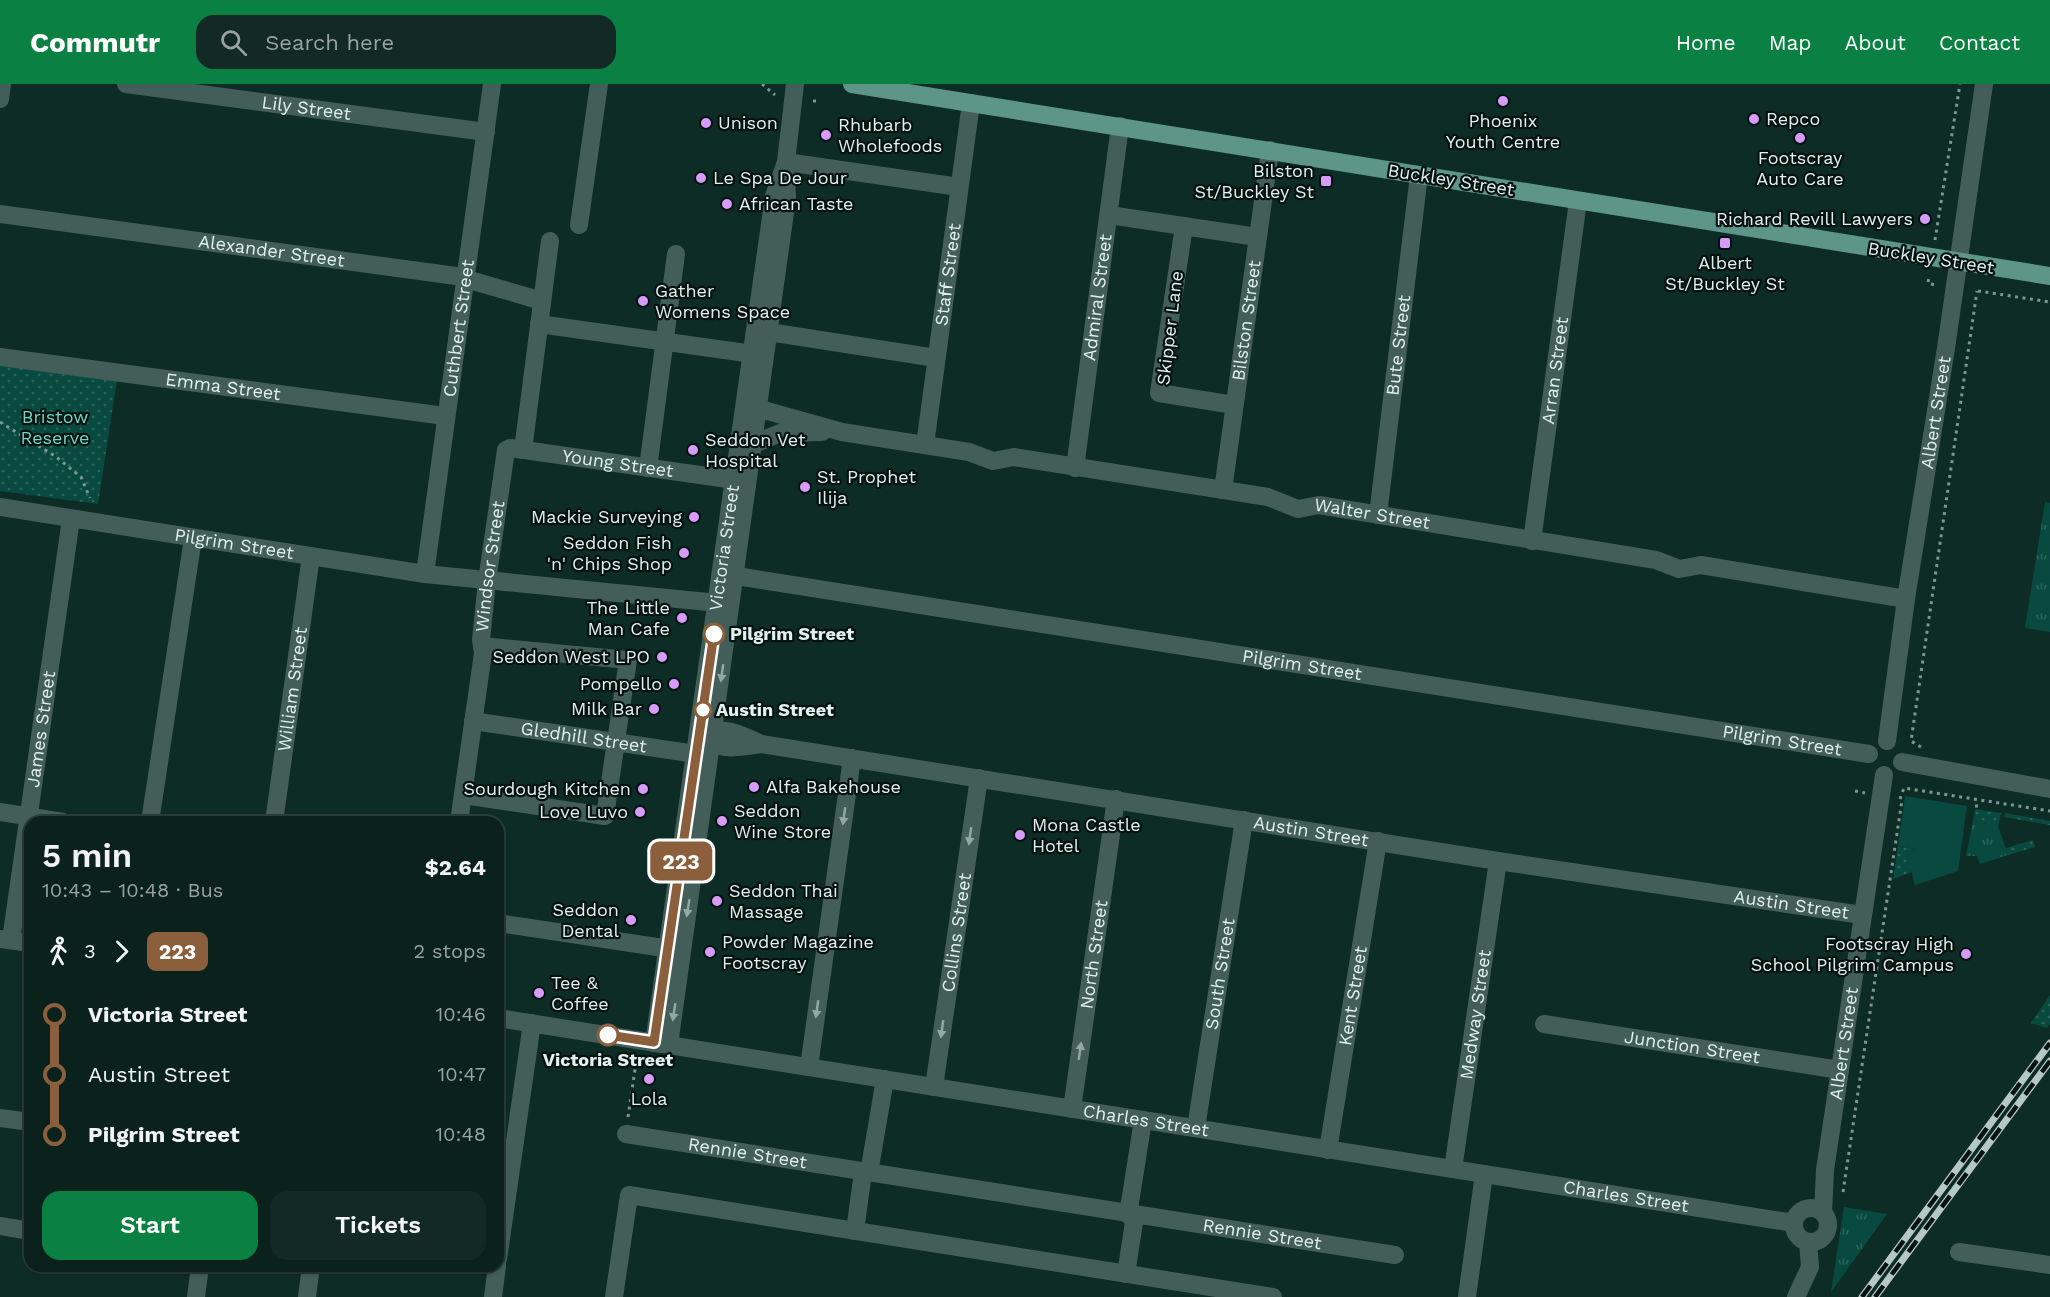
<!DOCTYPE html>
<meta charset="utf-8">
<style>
:root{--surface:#0a211c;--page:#132925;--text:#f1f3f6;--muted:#99a3a3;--line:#2a3e3b;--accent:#0b8043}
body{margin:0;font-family:"Work Sans",sans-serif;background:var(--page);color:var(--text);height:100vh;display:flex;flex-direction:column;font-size:22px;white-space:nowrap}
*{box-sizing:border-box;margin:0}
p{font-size:20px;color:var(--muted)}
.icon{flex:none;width:33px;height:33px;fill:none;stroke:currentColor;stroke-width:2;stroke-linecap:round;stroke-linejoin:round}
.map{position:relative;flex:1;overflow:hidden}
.sheet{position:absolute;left:24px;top:732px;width:480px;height:456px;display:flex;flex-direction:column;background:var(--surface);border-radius:18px;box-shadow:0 2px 4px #0004,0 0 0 2px var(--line)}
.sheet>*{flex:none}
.badge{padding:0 12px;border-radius:9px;font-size:21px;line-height:39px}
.map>.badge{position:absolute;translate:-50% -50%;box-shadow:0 0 0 3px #fff}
.legs{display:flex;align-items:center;gap:9px;height:66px;padding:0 18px;font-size:20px}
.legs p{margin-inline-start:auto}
.headline{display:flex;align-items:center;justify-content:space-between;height:102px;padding:0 18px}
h1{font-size:33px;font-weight:600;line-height:45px}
.action{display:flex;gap:12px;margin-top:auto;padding:12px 18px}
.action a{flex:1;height:69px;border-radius:18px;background:var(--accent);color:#fff;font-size:24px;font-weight:600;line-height:69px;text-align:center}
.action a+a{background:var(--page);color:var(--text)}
ul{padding:0 18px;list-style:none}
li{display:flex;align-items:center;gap:21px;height:60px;font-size:22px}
li i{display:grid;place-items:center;width:9px;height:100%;margin:0 8px;background:currentColor}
li i::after{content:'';width:15px;height:15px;margin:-8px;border:4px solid;border-radius:50%;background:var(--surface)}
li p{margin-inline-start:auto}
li:first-child i{background:linear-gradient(#0000 50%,currentColor 0)}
li:last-child i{background:linear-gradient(currentColor 50%,#0000 0)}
header{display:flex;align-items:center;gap:36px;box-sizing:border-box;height:84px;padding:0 30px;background:var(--accent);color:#fff}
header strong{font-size:28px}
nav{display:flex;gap:33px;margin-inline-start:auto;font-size:21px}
.search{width:420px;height:54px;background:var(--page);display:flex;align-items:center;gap:15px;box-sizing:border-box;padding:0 21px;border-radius:18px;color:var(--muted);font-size:22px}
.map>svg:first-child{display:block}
.grass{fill:url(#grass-tufts)}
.park{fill:url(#park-dots)}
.pitch{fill:#084a40}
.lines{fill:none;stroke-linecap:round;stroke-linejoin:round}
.path{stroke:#7f9691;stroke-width:3;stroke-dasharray:3 4.5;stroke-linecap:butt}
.minor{stroke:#435e58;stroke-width:18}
.major{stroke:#5d9589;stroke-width:18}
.rail-casing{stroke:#b5c8c4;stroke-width:7}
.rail{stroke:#06120f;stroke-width:4.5;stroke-dasharray:14;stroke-linecap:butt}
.oneway{fill:#92a8a2}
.line-1-casing{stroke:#fff;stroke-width:14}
.line-1{stroke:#8b5e3c;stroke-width:9}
.poi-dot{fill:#d79bf9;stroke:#06120f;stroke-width:2}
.stop-1-dot{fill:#fff;stroke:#8b5e3c;stroke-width:3}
.labels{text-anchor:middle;stroke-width:4.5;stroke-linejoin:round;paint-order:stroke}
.street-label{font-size:18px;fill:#e1f1ed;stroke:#06120f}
.poi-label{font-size:18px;fill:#e1f1ed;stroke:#06120f;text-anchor:start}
.park-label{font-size:18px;fill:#6dd7c3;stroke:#06120f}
.stop-label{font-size:18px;font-weight:bold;fill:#e1f1ed;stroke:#06120f;text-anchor:start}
</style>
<header>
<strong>Commutr</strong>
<div class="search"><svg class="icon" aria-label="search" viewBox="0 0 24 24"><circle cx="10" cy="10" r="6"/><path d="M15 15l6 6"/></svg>Search here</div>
<nav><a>Home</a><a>Map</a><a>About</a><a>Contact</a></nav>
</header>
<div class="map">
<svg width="2050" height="1213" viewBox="0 0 2050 1213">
<defs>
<pattern id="grass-tufts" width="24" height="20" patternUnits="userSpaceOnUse" patternTransform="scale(1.5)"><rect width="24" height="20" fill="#084a40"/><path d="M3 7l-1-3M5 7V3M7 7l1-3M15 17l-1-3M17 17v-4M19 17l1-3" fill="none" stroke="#2c655c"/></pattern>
<pattern id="park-dots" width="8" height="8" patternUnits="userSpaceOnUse" patternTransform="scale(1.5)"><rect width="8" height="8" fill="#084a40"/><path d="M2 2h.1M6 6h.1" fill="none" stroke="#2c655c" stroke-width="1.8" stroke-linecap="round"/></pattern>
</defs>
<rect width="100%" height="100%" fill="#0e2c26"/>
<g class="grass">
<polygon points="2045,418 2050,419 2050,548 2025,544"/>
<polygon points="1973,737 1998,742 2008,771 1980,780 1977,772 1966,772"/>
<polygon points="1844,1123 1887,1130 1831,1208"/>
</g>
<g class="park">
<polygon points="0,280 117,295 98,420 0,407"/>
<polygon points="1975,725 2001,729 1998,742 1973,737"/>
<polygon points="2005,729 2050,737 2050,741 2004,733"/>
<polygon points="2033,756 2035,763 2008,771 2006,764"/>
<polygon points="1898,762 1916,765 1907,771 1912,788 1893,795"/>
<polygon points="2050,911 2050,940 2047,944 2031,939"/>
</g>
<polygon class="pitch" points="1905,712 1967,722 1958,787 1915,801 1907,771 1916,765 1898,762"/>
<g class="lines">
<g class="path">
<polyline points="762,0 775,11"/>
<polyline points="813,17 816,17 818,13"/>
<polyline points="1935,156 1960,0"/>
<polyline points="1928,198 1929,194"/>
<polyline points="1931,200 1935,201"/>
<polyline points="1978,207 2050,218"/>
<polyline points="0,338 55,372 81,393 90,414"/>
<polyline points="1921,663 1911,657 1977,207"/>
<polyline points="1855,707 1865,709"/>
<polyline points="1900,715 1904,704 2050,727"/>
<polyline points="1975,722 1978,722"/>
<polyline points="628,1033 637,972"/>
<polyline points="1843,1108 1902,716"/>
</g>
<g class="minor">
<path id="s1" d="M 126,0 L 486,48"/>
<polyline points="0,15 2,0"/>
<polyline points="786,78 959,103"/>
<path id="s2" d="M 0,130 L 456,192 L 542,217"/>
<polyline points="1109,131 1257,153"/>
<polyline points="579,141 599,0"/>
<polyline points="1184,142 1159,309 1234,321"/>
<polyline points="539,240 753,270"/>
<polyline points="769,248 936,274"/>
<path id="s3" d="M 0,273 L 445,332"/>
<path id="s4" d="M 746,321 L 842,348 L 969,368 L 993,377 L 1014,373 L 1268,413 L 1298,425 L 1319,421 L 1656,476 L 1679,485 L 1701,481 L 1906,515"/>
<polyline points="754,360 780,349 822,348"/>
<path id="s5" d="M 925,361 L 971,19"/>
<polyline points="523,366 550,157"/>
<polyline points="648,384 676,170"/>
<path id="s6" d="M 1075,384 L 1120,42"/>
<path id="s7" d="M 1223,406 L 1270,66"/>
<path id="s8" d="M 0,423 L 425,490 L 718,519"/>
<path id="s9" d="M 1378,431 L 1419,91"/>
<path id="s10" d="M 1532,457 L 1578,117"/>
<path id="s11" d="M 425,490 L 492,0"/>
<path id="s12" d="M 736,492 L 1869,670"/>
<path id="s13" d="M 473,637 L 709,672"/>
<path id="s14" d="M 1887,657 L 1906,515 L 1946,264 L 1984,0"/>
<path id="s15" d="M 761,660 C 735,664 720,669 699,649 C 723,642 739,649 761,660 L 1498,777 L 1862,831"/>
<polyline points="1902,678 2050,705"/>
<polyline points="463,711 605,732 628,576 482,562"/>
<polyline points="0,728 63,738"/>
<polyline points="150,738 193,454"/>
<path id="s16" d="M 274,738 L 311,472"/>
<path id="s17" d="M 459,738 L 483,569 L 481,556 L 487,497 L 506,366 L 510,364 L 735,396"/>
<polyline points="498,839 677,866"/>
<polyline points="0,855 30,859"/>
<path id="s18" d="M 11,856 L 71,435"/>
<path id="s19" d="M 498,934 L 1794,1139"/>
<path id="s20" d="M 1544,940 L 1840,986"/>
<path id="s21" d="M 654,959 L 774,112 L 786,78 L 795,0"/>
<polyline points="669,961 787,114 786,89"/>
<polyline points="809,983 852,674"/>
<path id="s22" d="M 934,1003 L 979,694"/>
<path id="s23" d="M 1072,1025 L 1116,715"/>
<polyline points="0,1034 30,1038"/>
<path id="s24" d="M 1196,1044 L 1244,736"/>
<path id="s25" d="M 626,1050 L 1395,1171"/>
<path id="s26" d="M 1328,1066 L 1378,757"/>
<path id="s27" d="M 1453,1085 L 1498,777"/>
<polyline points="869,1089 885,995"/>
<circle cx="1811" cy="1141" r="17"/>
<path id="s28" d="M 1823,1129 L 1825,1086 L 1884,691"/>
<polyline points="1128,1131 1143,1036"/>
<polyline points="0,1142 30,1147"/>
<polyline points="855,1147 863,1088"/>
<polyline points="1959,1168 2050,1181"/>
<polyline points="498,1175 532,939"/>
<polyline points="1126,1190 1135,1132"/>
<polyline points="196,1213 200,1182"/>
<polyline points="307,1213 311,1182"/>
<polyline points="493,1213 497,1182"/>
<polyline points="614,1213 629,1111 1273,1213"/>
<polyline points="1467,1213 1484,1090"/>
<polyline points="1796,1213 1810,1183 1808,1158"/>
</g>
<polyline class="major" points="852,0 2050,192"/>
<defs>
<g id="rail">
<polyline points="1862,1213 2050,959"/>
<polyline points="1875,1213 2050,977"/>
</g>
</defs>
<use href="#rail" class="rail-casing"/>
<use href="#rail" class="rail"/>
</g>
<defs><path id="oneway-solid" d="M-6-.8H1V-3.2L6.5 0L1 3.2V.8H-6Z" transform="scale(1.5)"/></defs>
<g class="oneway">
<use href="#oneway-solid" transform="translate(722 589) rotate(98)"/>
<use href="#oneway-solid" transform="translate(844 732) rotate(98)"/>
<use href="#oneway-solid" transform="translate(970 752) rotate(98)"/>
<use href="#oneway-solid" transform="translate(688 824) rotate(99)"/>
<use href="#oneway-solid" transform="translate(817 925) rotate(98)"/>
<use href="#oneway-solid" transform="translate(674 928) rotate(99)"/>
<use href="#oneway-solid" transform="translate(942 945) rotate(98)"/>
<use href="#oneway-solid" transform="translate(1080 967) rotate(-82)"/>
</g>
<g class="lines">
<defs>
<polyline id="line-1" points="608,951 654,958 714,550"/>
</defs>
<use href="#line-1" class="line-1-casing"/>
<use href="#line-1" class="line-1"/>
</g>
<g class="poi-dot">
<circle cx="1503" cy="17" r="6"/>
<circle cx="1754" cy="35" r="6"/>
<circle cx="706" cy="39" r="6"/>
<circle cx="826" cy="51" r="6"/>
<circle cx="1800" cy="54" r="6"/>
<circle cx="701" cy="94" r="6"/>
<rect x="1320" y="91" width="12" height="12" rx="3"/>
<circle cx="727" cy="120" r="6"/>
<circle cx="1925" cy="135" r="6"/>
<rect x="1719" y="153" width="12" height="12" rx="3"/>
<circle cx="643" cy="217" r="6"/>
<circle cx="693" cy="366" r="6"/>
<circle cx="805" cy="403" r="6"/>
<circle cx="694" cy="433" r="6"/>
<circle cx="684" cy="469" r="6"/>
<circle cx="682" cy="534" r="6"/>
<circle cx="662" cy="573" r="6"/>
<circle cx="674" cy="600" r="6"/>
<circle cx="654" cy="625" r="6"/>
<circle cx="754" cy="703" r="6"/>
<circle cx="643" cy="705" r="6"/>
<circle cx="640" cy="728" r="6"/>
<circle cx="722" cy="737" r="6"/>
<circle cx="1020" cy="751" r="6"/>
<circle cx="717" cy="817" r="6"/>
<circle cx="631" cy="836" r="6"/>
<circle cx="710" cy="868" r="6"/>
<circle cx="1966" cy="870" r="6"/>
<circle cx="539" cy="909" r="6"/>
<circle cx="649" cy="995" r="6"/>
</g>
<g class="stop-1-dot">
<circle cx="714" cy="550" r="10"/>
<circle cx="703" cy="626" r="8"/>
<circle cx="608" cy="951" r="10"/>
</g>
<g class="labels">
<g class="street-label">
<text dy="6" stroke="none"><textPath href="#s1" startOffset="182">Lily Street</textPath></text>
<text transform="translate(1451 96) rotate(9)" y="6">Buckley Street</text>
<text dy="6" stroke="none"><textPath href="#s2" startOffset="274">Alexander Street</textPath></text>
<text transform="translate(1931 174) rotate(9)" y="6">Buckley Street</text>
<text dy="6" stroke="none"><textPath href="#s5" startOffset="172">Staff Street</textPath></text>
<text dy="6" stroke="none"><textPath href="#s6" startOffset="172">Admiral Street</textPath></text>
<text dy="6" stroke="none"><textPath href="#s7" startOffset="171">Bilston Street</textPath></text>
<text transform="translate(1170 244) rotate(-83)" y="6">Skipper Lane</text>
<text dy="6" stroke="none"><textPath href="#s11" startOffset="248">Cuthbert Street</textPath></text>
<text dy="6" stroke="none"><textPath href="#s9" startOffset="171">Bute Street</textPath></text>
<text dy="6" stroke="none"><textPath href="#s10" startOffset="172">Arran Street</textPath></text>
<text dy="6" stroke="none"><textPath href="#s3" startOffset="225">Emma Street</textPath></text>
<text dy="6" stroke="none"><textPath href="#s14" startOffset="332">Albert Street</textPath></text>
<text dy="6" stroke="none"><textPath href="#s17" startOffset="489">Young Street</textPath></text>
<text dy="6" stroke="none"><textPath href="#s4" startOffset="640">Walter Street</textPath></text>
<text dy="6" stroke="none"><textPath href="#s8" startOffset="237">Pilgrim Street</textPath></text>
<text dy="6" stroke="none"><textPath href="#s21" startOffset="500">Victoria Street</textPath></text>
<text dy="6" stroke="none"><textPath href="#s17" startOffset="258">Windsor Street</textPath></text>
<text dy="6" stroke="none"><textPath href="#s12" startOffset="573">Pilgrim Street</textPath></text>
<text dy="6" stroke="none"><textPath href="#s16" startOffset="134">William Street</textPath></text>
<text dy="6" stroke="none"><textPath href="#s18" startOffset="213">James Street</textPath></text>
<text dy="6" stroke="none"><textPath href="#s13" startOffset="112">Gledhill Street</textPath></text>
<text dy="6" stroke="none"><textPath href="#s12" startOffset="1059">Pilgrim Street</textPath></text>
<text dy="6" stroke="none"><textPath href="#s15" startOffset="688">Austin Street</textPath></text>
<text dy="6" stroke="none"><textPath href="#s15" startOffset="1174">Austin Street</textPath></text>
<text dy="6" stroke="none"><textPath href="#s22" startOffset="156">Collins Street</textPath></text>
<text dy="6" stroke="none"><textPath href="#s23" startOffset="156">North Street</textPath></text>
<text dy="6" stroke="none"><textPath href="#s24" startOffset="156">South Street</textPath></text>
<text dy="6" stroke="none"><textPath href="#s26" startOffset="156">Kent Street</textPath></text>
<text dy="6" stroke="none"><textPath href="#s27" startOffset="156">Medway Street</textPath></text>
<text dy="6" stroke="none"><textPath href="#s28" startOffset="171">Albert Street</textPath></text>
<text dy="6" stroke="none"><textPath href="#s20" startOffset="150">Junction Street</textPath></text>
<text dy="6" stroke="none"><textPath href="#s19" startOffset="656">Charles Street</textPath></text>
<text dy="6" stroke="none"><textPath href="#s25" startOffset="123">Rennie Street</textPath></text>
<text dy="6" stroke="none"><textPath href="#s19" startOffset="1142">Charles Street</textPath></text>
<text dy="6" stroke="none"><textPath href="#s25" startOffset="644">Rennie Street</textPath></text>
</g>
<g class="poi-label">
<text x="1766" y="41">Repco</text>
<text x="1503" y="43" text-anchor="middle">Phoenix<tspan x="1503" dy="21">Youth Centre</tspan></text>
<text x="718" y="45">Unison</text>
<text x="838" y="47">Rhubarb<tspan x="838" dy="21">Wholefoods</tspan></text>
<text x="1800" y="80" text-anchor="middle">Footscray<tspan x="1800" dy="21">Auto Care</tspan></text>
<text x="1314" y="93" text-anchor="end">Bilston<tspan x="1314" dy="21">St/Buckley St</tspan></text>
<text x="713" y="100">Le Spa De Jour</text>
<text x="739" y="126">African Taste</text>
<text x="1913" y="141" text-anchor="end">Richard Revill Lawyers</text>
<text x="1725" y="185" text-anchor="middle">Albert<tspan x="1725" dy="21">St/Buckley St</tspan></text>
<text x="655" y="213">Gather<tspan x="655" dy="21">Womens Space</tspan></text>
<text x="705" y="362">Seddon Vet<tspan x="705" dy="21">Hospital</tspan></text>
<text x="817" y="399">St. Prophet<tspan x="817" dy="21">Ilija</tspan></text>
<text x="682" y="439" text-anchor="end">Mackie Surveying</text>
<text x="672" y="465" text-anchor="end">Seddon Fish<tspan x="672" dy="21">'n' Chips Shop</tspan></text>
<text x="670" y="530" text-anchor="end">The Little<tspan x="670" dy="21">Man Cafe</tspan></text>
<text x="650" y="579" text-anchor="end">Seddon West LPO</text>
<text x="662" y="606" text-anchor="end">Pompello</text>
<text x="642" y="631" text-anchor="end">Milk Bar</text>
<text x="766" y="709">Alfa Bakehouse</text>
<text x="631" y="711" text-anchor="end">Sourdough Kitchen</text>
<text x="734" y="733">Seddon<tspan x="734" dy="21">Wine Store</tspan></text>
<text x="628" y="734" text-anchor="end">Love Luvo</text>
<text x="1032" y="747">Mona Castle<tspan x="1032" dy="21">Hotel</tspan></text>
<text x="729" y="813">Seddon Thai<tspan x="729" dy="21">Massage</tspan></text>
<text x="619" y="832" text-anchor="end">Seddon<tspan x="619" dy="21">Dental</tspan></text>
<text x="722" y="864">Powder Magazine<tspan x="722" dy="21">Footscray</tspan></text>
<text x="1954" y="866" text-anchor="end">Footscray High<tspan x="1954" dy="21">School Pilgrim Campus</tspan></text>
<text x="551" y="905">Tee &amp;<tspan x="551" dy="21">Coffee</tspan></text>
<text x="649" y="1021" text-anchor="middle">Lola</text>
</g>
<g class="park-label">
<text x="55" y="339">Bristow<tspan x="55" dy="21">Reserve</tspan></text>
</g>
<g class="stop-label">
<text x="730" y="556">Pilgrim Street</text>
<text x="716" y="632">Austin Street</text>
<text x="608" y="982" text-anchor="middle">Victoria Street</text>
</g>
</g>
</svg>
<b class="badge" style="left:681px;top:777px;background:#8b5e3c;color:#fff">223</b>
<section class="sheet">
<div class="headline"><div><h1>5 min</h1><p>10:43 – 10:48 · Bus</p></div><b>$2.64</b></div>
<div class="legs"><svg class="icon" aria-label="walk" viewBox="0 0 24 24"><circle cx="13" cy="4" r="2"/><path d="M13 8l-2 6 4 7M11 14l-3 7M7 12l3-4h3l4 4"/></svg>3<svg class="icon" aria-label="forward" viewBox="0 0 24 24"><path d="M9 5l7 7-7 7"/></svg><b class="badge" style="background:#8b5e3c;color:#fff">223</b><p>2 stops</p></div>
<ul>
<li><i style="color:#8b5e3c"></i><b>Victoria Street</b><p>10:46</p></li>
<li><i style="color:#8b5e3c"></i><span>Austin Street</span><p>10:47</p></li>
<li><i style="color:#8b5e3c"></i><b>Pilgrim Street</b><p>10:48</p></li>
</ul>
<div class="action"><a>Start</a><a>Tickets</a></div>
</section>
</div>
